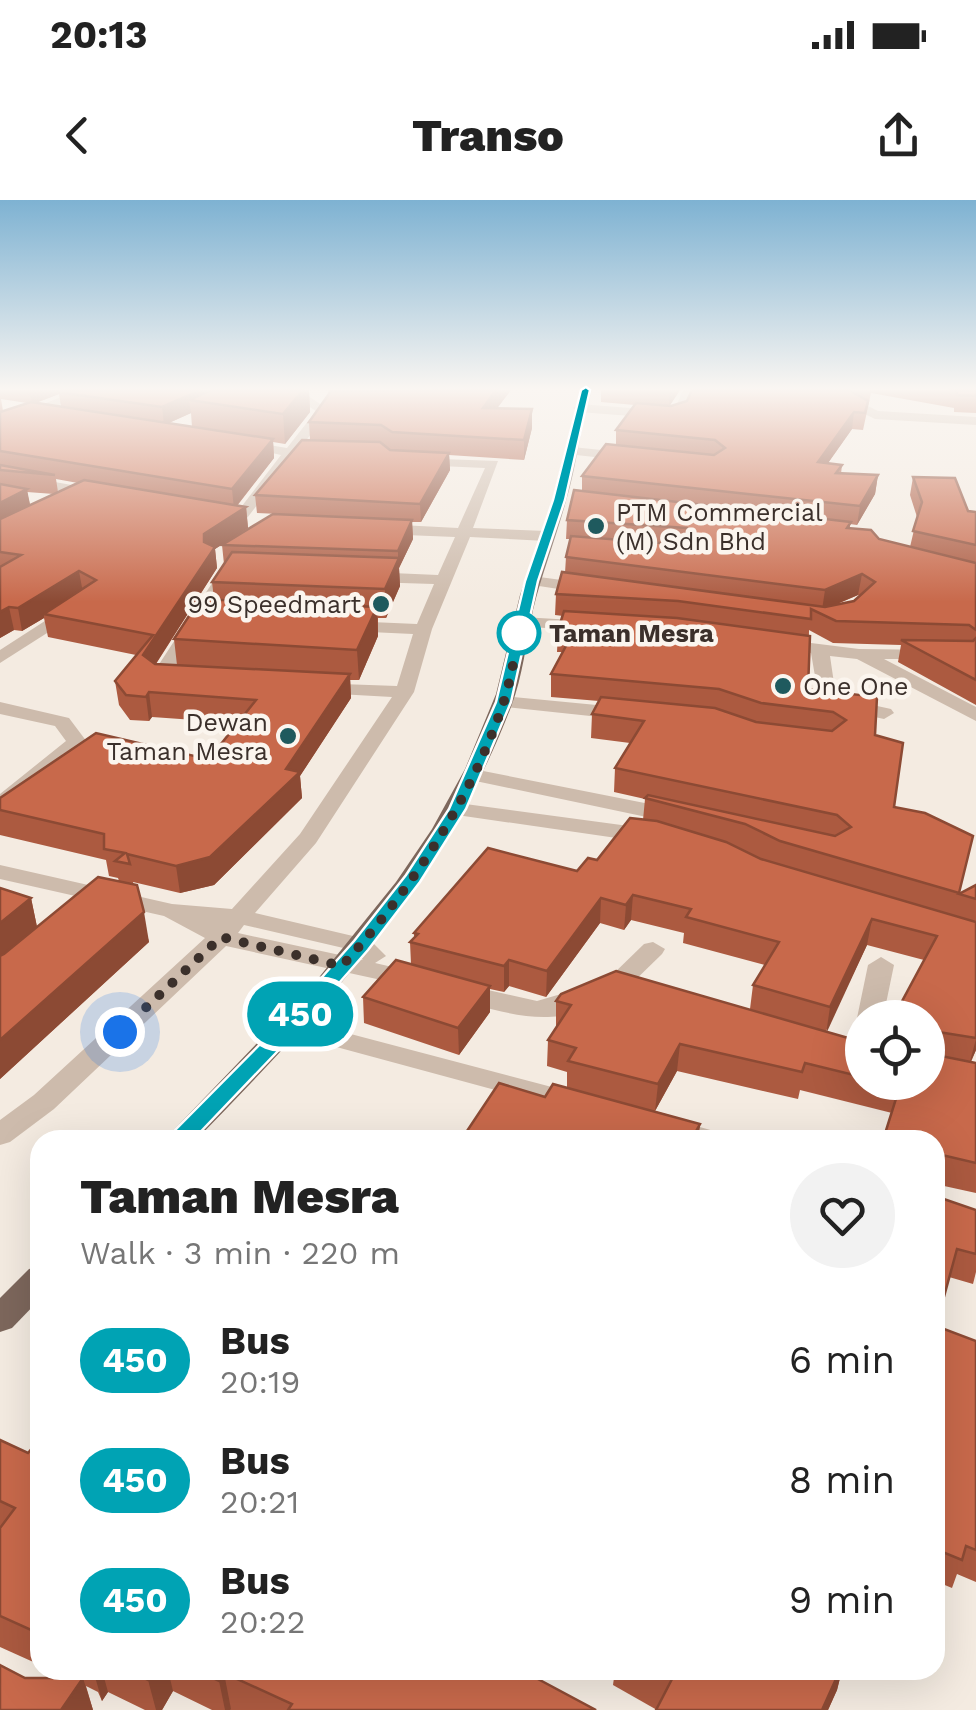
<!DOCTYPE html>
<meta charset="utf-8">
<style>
:root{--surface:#fff;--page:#f2f2f2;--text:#222;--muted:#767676}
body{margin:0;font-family:"Work Sans",sans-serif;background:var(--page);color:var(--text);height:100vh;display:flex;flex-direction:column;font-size:38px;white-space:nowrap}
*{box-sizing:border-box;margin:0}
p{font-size:32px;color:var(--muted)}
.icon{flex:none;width:55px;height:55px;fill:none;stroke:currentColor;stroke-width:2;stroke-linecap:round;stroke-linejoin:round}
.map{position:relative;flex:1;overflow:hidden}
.side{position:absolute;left:30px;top:930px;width:915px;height:550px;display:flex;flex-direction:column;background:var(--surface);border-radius:30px;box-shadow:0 10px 40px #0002}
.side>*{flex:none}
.badge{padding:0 20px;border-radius:32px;font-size:35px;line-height:65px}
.fabs{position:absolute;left:845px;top:800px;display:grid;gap:20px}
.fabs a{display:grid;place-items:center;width:100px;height:100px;border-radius:50%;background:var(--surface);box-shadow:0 10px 40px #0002;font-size:50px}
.you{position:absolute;width:50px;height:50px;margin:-25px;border:8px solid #fff;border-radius:50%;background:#1a73e8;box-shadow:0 0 0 15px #1a73e833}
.map>.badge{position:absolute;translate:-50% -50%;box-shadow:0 0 0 5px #fff}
.round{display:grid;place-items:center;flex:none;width:105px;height:105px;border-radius:52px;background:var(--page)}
.overview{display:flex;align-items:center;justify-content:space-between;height:170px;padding:0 50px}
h1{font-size:48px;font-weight:800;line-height:75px}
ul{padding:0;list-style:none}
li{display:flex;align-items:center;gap:30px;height:120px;padding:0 50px}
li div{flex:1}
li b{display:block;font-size:38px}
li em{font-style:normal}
li .badge{min-width:110px;font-weight:700;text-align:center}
.status{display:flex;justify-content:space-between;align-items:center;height:70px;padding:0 50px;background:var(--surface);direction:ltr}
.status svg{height:28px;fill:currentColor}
header{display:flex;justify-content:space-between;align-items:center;height:130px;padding:0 50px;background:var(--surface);font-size:45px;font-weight:800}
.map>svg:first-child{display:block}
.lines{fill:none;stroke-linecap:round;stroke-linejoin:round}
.minor{fill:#cdbbac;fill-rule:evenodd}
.major{fill:#7d675c;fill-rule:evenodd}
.wall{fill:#ac5a40;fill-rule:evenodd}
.shaded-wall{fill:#8c4a34}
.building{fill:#c8694b;stroke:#8c4a34;stroke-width:2.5}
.line{fill:#00a3b4;stroke:#fff;stroke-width:2.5}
.walk{stroke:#3b302b;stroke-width:10;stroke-dasharray:0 18}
.poi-dot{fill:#1f5a5e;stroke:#fbf5ee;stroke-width:4}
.stop-dot{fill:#fff;stroke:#00a3b4;stroke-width:5}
.labels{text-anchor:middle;stroke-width:9;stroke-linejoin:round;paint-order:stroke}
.far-poi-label{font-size:25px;fill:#3b302b;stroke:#fbf5ee;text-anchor:start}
.far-stop-label{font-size:25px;font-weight:bold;fill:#3b302b;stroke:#fbf5ee;text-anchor:start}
</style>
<div class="status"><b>20:13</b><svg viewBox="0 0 49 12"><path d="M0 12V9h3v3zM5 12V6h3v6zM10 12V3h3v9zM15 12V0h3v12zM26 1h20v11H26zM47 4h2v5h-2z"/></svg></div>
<header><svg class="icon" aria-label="back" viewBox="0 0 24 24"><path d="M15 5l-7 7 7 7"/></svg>Transo<svg class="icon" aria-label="share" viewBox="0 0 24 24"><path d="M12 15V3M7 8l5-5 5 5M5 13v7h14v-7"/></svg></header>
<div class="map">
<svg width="976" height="1510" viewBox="0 0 976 1510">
<rect width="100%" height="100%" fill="#f4ebe1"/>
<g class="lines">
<g class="minor">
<polygon points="79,190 96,190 0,229 0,221"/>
<polygon points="267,190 301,191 329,210 299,250 299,256 294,257 244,322 239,323 232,319 281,255 232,244 239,240 287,248 316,211 294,197"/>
<polygon points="683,190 695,190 684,214 670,219 579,212 573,208 579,204 669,211 675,209"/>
<polygon points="836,194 844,194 878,211 976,217 976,225 875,219 836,200"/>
<polygon points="572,247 631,253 638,257 631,261 567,254 565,251"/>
<path d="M 412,258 L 498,261 L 473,328 L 546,331 L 554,336 L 546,341 L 470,337 L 432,429 L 414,492 L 316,643 L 255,713 L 370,740 L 386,756 L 375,763 L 427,775 L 431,780 L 418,788 L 226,746 L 54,909 L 10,942 L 0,945 L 0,920 L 34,895 L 205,738 L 164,716 L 0,679 L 0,665 L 172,704 L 232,709 L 300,634 L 392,497 L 320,493 L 311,487 L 313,483 L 397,486 L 413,434 L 348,431 L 339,426 L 348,421 L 417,424 L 434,384 L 369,382 L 361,377 L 369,372 L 438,375 L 455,337 L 381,334 L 373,329 L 381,324 L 458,328 L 485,268 L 417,265 L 412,264 ZM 244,725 L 352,750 L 363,760 L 238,733 Z"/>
<polygon points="0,272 99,290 106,294 99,298 0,280"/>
<polygon points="222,368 234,366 242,371 233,376 171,473 184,479 175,485 152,482 150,478"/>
<polygon points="532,376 591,384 599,389 591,394 526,384 524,381"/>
<polygon points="65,408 80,412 0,463 0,450"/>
<polygon points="522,417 590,421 599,426 590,431 516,426 513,422"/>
<polygon points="779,439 859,449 939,450 942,454 933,459 884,459 976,507 976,521 857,459 830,456 836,497 891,509 894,513 884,519 820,505 811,453 773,448 773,440"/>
<polygon points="504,496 628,508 638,514 628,520 497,506 497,498"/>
<polygon points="0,502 69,518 87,542 8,610 0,611 0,594 66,541 55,526 0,514"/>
<polygon points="473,569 675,609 686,616 675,623 466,579 463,575 466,571"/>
<polygon points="458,603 651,629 662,636 651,643 450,614 447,609 450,604"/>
<polygon points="653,742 665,749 662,754 625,790 607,790 603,785 607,780 644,744"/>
<polygon points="881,757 894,765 883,818 862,818 861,824 857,818 868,765"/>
<path d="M 457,783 L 537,801 L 585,787 L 598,795 C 565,837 489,808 448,797 L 444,791 Z"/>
<polygon points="290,818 586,896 590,903 586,910 576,912 281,832 277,826"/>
<polygon points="668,918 721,933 726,940 675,940 658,935 653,928 658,921"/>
</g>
<g class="major">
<path d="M 580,190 L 592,190 C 580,227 577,265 566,301 C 556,338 542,373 533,410 C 526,442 523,476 511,507 C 446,678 322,811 196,940 L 164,940 L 312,786 L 396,682 L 432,629 L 465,569 L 496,494 L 520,395 L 552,301 Z"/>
<polygon points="40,1066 40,1099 12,1128 0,1132 0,1098 29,1069"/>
</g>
</g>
<g class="wall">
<path d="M 0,190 L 309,190 L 310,212 L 285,244 L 273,242 L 274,258 L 237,306 L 246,307 L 248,328 L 215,349 L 217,368 L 156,464 L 177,465 L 174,439 L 214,399 L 212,382 L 224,364 L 222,345 L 322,316 L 257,313 L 255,295 L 310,240 L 309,222 L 329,195 L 328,190 L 511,190 L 497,208 L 532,209 L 532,228 L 524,260 L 449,255 L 450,270 L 421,322 L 412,322 L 413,339 L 399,368 L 400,386 L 386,418 L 378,418 L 378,436 L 359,480 L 350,480 L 351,498 L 300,576 L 302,598 L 214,685 L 180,693 L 133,682 L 149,742 L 0,879 L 31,698 L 37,727 L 119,681 L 118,678 L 109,676 L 106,660 L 0,635 L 0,598 L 213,554 L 237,523 L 152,517 L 149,521 L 130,520 L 119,505 L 115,481 L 136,455 L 48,437 L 44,418 L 22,431 L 14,430 L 0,438 ZM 59,194 L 61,206 L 36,203 ZM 1,199 L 27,203 L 3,211 ZM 191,213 L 192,227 L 169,223 ZM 56,279 L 78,283 L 58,292 ZM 27,292 L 54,294 L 30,305 Z"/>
<path d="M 601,190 L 680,190 L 669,206 L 687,201 L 692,190 L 976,190 L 976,213 L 954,212 L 954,208 L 871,193 L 863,230 L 852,229 L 828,263 L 842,265 L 841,274 L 878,275 L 875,294 L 857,325 L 850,324 L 850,328 L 879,339 L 910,347 L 917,317 L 910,295 L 913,277 L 968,311 L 976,312 L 976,505 L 898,462 L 901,445 L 833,443 L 809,430 L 808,489 L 875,535 L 894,607 L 959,694 L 976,685 L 976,850 L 971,862 L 976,863 L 976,993 L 935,984 L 935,940 L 892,913 L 800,890 L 798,899 L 677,871 L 655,911 L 700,924 L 698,940 L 461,940 L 567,887 L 567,872 L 547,866 L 548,840 L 556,827 L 556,801 L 750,809 L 753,785 L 765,765 L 683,743 L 684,733 L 631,720 L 624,730 L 600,723 L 546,797 L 509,786 L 504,792 L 490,789 L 490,812 L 459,855 L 364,823 L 363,797 L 411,764 L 410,742 L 414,739 L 414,733 L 577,671 L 597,660 L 643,620 L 645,599 L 614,592 L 615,568 L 630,543 L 591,538 L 592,514 L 599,501 L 551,497 L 551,474 L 562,452 L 557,452 L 558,430 L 563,416 L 555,415 L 556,394 L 565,373 L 566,357 L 570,339 L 566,339 L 567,320 L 582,291 L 582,276 L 616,245 L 616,230 L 635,205 L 601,202 ZM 858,395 L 860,395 L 854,401 L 835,405 ZM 867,745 L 924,760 L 928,882 L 862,882 L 862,842 L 826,831 Z"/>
<polygon points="935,996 976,1010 976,1072 973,1084 949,1077 936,1126 976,1141 976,1382 957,1374 952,1388 935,1381"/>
<polygon points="40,1239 40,1465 0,1447 0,1240 28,1253"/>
<polygon points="50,1470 521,1470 596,1510 212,1510 173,1491 162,1510 145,1510 108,1492 102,1501 98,1492 86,1486 93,1510 25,1478 67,1478"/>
<polygon points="615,1470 842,1470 837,1490 828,1510 657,1510 613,1485"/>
</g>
<g class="shaded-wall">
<polygon points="29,190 68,190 58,192 59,194 32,204"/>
<polygon points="201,190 241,190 189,200 191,213 164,225 162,207"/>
<polygon points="303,190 309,190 310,212 285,244 283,214"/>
<polygon points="496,190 511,190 483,227 483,208"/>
<polygon points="670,190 680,190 669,207"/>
<polygon points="532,209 532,228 524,260 524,240"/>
<polygon points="854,212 852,229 816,280 818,262"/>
<polygon points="273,239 274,258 234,309 232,289"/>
<polygon points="449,253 450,270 421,322 420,304"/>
<polygon points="878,275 875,294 857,325 860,306"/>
<polygon points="27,289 31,310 0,326 0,303"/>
<polygon points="246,307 248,328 215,349 217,368 146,479 143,455 204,342 204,334"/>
<polygon points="412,320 413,339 399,368 400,386 386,418 385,389 398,360 398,351"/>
<polygon points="79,371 83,393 44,414 44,418 22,431 18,408"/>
<polygon points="862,374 858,395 822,410 825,390"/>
<polygon points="9,407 14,430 0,438 0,412"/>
<polygon points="377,407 378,436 359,480 357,450"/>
<polygon points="350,474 351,498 300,576 302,598 214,685 180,693 176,666 286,569"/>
<polygon points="149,492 152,517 149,521 146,497"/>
<polygon points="633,695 631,720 624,730 626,705"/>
<polygon points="31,698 37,727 0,759 0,723"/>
<polygon points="601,698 600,723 546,797 547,771"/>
<polygon points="144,712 149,742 0,879 0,840"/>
<polygon points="872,719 867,745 826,834 830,807"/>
<polygon points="509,760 509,786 504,792 504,766"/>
<polygon points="490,786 490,812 459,855 458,828"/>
<polygon points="976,839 976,850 969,865"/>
<polygon points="680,844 677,871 655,911 658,884"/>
<polygon points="700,924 698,940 691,940"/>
<polygon points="93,1470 102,1470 108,1492 102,1501"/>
<polygon points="155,1470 168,1470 173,1491 162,1510 156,1510 148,1480"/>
<polygon points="840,1470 842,1470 837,1490 828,1510 822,1510"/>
<polygon points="224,1473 231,1509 230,1510 225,1510 219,1481"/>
<polygon points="83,1478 93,1510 61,1510"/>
</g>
<g class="building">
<polygon points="62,190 201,190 162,207 58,192"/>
<polygon points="211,190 303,190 283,214 189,200"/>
<polygon points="496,190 483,208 532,209 524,240 392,232 381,225 309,222 331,191"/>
<polygon points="692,190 849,190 868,201 865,213 854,212 818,262 842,265 836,273 878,275 860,306 582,276 606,244 714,255 725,248 715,240 616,230 636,203 671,206 687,201"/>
<polygon points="949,190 976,190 976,196 957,195 957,192"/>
<polygon points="31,202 273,239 232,289 0,251 0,212"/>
<polygon points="302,240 380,242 390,250 449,253 420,304 255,295"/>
<polygon points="0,265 55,275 0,270"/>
<polygon points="913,277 955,278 968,311 976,312 976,345 913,331 922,302"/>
<polygon points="84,280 246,307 204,334 204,342 215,347 143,455 155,464 350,474 286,569 300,572 210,657 176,666 127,654 130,664 115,661 125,653 104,649 104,634 0,610 0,598 96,533 194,556 200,551 213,554 256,500 149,492 146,497 126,495 115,481 153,435 44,414 96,380 79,371 18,408 9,407 0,412 0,367 21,355 0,352 0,319"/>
<polygon points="0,284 27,289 0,303"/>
<polygon points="574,290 851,322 847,328 871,330 879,339 976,363 976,430 969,425 836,421 811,409 811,419 678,401 556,394 562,372 825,407 854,401 875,382 862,374 825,390 566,357 571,336 686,345 698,338 687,328 567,320"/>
<polygon points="273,314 412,320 398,351 222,345"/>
<polygon points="232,352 399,358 385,389 212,382"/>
<polygon points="200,399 377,407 357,450 174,439"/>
<polygon points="564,411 677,418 810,436 808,489 877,497 875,535 903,543 894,607 925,613 973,636 959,693 780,641 745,624 645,598 648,595 835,636 851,627 837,615 615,568 644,521 592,514 601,497 715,508 756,522 832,531 846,520 833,512 761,503 719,489 551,474 574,431 558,430"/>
<polygon points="976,438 976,480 901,440 973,441"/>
<polygon points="630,618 657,621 726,642 761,659 976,722 976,838 932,831 931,854 976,863 976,963 942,955 935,978 935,940 883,940 900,886 884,882 928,882 928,818 893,818 937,736 872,719 830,807 753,785 779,742 686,717 691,709 633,695 626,705 601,698 547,771 509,760 504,766 410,742 418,734 414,733 488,648 577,671 588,658 597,660"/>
<polygon points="98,677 137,685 144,712 0,840 0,756 4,754"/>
<polygon points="976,685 976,699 959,694"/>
<polygon points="0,688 31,698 0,723"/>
<polygon points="396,760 490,786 458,828 363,797"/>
<polygon points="616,771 862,842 862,877 805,863 802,872 680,844 658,884 568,861 576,848 548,840 571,805 556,801 561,794"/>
<polygon points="499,883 545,897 553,884 700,924 691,940 579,940 568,937 566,940 461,940"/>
<polygon points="935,996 976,1010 976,1054 957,1049 936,1126 976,1141 976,1350 966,1346 962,1360 935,1349"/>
<polygon points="40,1239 40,1434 0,1416 0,1328 15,1308 0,1301 0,1240 28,1253"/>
<polygon points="0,1465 25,1478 83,1478 61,1510 0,1510"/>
<polygon points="127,1470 155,1470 148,1480"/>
<polygon points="196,1470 521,1470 596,1510 288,1510 292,1504 224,1473 219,1481"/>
<polygon points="656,1470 840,1470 822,1510 656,1510 672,1479"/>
</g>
<linearGradient id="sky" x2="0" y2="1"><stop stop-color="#7eb2d2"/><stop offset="0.47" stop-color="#faf6f2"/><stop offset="1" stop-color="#faf6f2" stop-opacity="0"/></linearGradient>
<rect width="976" height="402" fill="url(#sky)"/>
<polygon class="line" points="586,187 590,190 565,300 538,381 511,502 466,609 420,682 368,750 298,830 187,946 171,946 168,940 171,934 283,821 354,741 406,675 449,609 496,502 525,381 553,300 581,190"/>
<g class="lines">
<path class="walk" d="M 120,832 L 221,737 L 342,766 C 411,689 470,602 503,504 C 511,480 515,453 520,428 L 519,433"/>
</g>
<g class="poi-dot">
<circle cx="596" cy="326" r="10"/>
<circle cx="381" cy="404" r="10"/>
<circle cx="783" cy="486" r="10"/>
<circle cx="288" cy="536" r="10"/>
</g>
<circle class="stop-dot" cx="519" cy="433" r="20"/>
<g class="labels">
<g class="far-poi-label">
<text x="616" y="321">PTM Commercial<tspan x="616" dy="29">(M) Sdn Bhd</tspan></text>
<text x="361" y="413" text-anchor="end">99 Speedmart</text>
<text x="803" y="495">One One</text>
<text x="268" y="531" text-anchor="end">Dewan<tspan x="268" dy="29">Taman Mesra</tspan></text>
</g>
<g class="far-stop-label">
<text x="549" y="442">Taman Mesra</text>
</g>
</g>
</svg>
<div class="fabs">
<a><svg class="icon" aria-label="locate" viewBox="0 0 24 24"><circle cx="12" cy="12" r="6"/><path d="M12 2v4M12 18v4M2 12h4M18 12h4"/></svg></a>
</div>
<div class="you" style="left:120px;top:832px"></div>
<b class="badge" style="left:300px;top:814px;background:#00a3b4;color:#fff">450</b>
<section class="side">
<div class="overview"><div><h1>Taman Mesra</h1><p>Walk · 3 min · 220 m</p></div><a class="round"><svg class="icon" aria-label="heart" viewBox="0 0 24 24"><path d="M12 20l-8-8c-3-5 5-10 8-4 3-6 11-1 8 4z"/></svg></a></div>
<ul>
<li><span class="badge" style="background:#00a3b4;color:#fff">450</span><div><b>Bus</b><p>20:19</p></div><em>6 min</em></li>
<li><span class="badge" style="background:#00a3b4;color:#fff">450</span><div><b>Bus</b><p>20:21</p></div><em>8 min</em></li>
<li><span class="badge" style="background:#00a3b4;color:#fff">450</span><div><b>Bus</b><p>20:22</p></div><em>9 min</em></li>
</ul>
</section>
</div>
